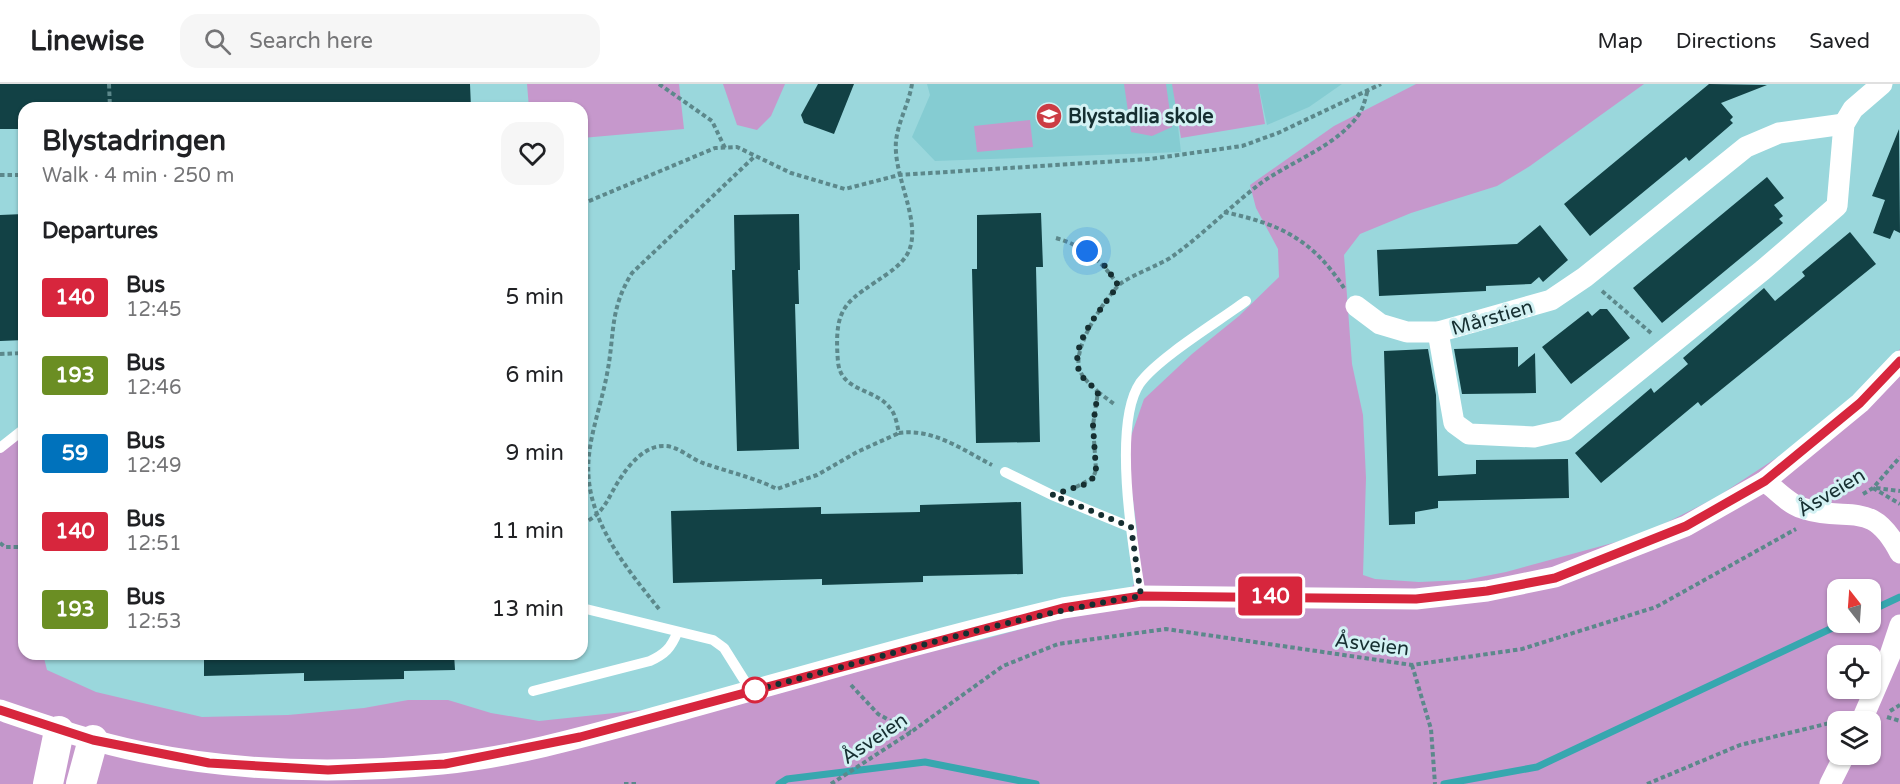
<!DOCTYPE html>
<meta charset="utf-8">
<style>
:root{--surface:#fff;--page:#f6f6f6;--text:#202124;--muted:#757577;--line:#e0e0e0}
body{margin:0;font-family:"Varela Round",sans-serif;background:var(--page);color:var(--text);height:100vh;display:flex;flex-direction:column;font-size:22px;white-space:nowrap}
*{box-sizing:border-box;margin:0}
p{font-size:20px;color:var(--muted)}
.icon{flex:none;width:33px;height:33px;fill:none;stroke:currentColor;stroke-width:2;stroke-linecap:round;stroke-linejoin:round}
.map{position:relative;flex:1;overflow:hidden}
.sheet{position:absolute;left:18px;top:18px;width:570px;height:558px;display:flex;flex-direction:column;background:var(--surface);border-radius:18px;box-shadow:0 2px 4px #0004}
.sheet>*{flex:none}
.badge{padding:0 12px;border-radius:4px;font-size:21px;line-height:39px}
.needle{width:39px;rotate:343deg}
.tools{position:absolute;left:1827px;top:495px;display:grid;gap:12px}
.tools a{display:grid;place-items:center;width:54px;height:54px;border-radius:12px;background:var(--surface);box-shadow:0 2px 4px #0004;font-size:30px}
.you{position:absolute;width:30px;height:30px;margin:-15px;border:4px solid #fff;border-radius:50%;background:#1a73e8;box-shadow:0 0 0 9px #1a73e833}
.map>.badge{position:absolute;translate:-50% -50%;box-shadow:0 0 0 3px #fff}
h2{padding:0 24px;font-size:22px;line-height:54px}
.round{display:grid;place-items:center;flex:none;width:63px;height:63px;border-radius:18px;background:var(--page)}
.headline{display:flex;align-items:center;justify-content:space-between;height:102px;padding:0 24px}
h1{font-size:28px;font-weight:700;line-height:45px}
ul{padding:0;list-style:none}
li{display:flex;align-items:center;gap:18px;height:78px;padding:0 24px}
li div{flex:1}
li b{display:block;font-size:22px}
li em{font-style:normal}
li .badge{min-width:66px;font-weight:700;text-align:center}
header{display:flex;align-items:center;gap:36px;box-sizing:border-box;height:84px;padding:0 30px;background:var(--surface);border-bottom:2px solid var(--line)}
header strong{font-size:28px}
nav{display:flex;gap:33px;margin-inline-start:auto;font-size:21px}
.search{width:420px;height:54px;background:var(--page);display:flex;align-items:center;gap:15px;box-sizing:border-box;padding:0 21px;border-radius:18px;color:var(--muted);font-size:22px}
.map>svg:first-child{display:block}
.built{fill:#85ccd2}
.green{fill:#c698cc;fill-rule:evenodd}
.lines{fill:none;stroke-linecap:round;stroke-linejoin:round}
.stream{stroke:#37a7af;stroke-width:7}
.building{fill:#124145}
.path{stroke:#5c888b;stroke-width:4;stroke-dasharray:4.5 3;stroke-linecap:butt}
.service{stroke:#fff;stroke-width:10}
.minor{stroke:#fff;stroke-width:21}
.secondary{stroke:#fff;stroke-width:30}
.line-casing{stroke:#fff;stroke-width:14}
.line{stroke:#d7263d;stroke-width:9}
.walk{stroke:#162f31;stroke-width:6;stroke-dasharray:0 10.8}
.stop-dot{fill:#fff;stroke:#d7263d;stroke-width:3}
.labels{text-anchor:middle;stroke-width:6;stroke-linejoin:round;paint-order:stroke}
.poi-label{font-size:20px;font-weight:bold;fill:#162f31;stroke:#d4f2f4;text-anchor:start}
.street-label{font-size:20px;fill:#162f31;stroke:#d4f2f4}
</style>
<header>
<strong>Linewise</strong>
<div class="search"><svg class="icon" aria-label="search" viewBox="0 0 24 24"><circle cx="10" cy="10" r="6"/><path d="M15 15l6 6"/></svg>Search here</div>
<nav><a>Map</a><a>Directions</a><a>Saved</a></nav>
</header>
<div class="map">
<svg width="1900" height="700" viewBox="0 0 1900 700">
<rect width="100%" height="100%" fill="#9ad7dc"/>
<g class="built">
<polygon points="927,0 1173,0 1181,68 935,77 912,53 930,11"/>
<polygon points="1258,0 1342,0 1309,23 1267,41"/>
</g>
<g class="green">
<polygon points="527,0 679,0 684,45 582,54 582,24 529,24"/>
<polygon points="723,0 785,0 771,32 757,46 737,41"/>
<polygon points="1124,0 1166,0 1172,43 1152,52 1131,48"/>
<polygon points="1172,0 1258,0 1265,40 1181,54"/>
<path d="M 1416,0 L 1644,0 L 1530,82 L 1497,102 L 1411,129 L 1360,150 L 1344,171 L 1352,280 L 1363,331 L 1366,394 L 1363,491 L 1375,495 L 1419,498 L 1465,496 L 1506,488 L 1642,451 L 1717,413 L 1829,339 L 1900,265 L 1900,700 L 0,700 L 0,367 L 24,342 L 24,570 L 43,570 L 47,586 L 96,608 L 202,633 L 288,631 L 364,624 L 408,616 L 448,616 L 491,629 L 539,637 L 671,623 L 981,556 L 1121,518 L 1134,500 L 1137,446 L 1130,394 L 1130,355 L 1144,315 L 1192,270 L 1239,232 L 1279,193 L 1278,165 L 1256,124 L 1250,101 L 1334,42 ZM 1838,506 L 1870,506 L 1870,538 L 1838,538 ZM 1838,572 L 1870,572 L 1870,604 L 1838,604 ZM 1838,638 L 1870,638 L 1870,670 L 1838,670 Z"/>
<polygon points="1030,36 1033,63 977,68 974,42"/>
</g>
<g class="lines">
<g class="stream">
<polyline points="1870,527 1900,513"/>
<polyline points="779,700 787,695 925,678 1036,700"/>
<polyline points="1444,700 1537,683 1845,538"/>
</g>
</g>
<g class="building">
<polygon points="0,0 470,0 471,24 24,24 24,45 0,45"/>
<polygon points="818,0 854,0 834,50 804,39 801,31"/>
<polygon points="1709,0 1767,1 1721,19 1733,33 1730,36 1733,39 1689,77 1686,73 1590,152 1564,120"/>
<polygon points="1899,45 1900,149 1894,146 1890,155 1873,149 1885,116 1872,112"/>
<polygon points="1767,93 1784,114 1774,121 1783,132 1779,135 1783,139 1662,239 1633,204"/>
<polygon points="1041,129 1043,183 1036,183 1040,358 976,359 972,185 977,185 977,131"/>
<polygon points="24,130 24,256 0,257 0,131"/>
<polygon points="799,130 800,186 798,186 799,220 795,220 799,365 737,367 732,186 735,186 734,131"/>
<polygon points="1540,141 1568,176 1543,198 1539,193 1531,200 1486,202 1486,207 1379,212 1377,166 1517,160"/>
<polygon points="1850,148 1876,180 1701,322 1698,318 1601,399 1575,369 1651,304 1654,309 1688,280 1683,274 1764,204 1775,217 1805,192 1802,188"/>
<polygon points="1600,225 1607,225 1630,254 1571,300 1542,263 1588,227 1592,232"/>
<polygon points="1518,263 1518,283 1535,269 1536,309 1462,310 1454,265"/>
<polygon points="1428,265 1436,311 1438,392 1476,390 1476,376 1568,375 1569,414 1438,417 1438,424 1415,428 1415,440 1389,441 1384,267"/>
<polygon points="1021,418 1023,490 923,492 923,498 822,501 822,495 673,499 671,427 821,423 821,430 920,428 920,421"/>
<polygon points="204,570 454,570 455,586 404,587 404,595 304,597 304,589 204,592"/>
</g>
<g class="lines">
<g class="path">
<polyline points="109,0 110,24"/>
<polyline points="659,0 712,37 725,64"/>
<path d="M 912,0 C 909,19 898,38 896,57 C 893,91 920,134 910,164 C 907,174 898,182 890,188 C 848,218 833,218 838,278 C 841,308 875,304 890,324 C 896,331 897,341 899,349 C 933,344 963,366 992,381"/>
<polyline points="0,91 24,91"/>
<polyline points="582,120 715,64 737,63 791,89 845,105 899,91 1150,75 1242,62 1278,49 1381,0"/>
<path d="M 1224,128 C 1280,140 1312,155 1344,204"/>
<path d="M 1056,154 C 1084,162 1102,177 1118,201"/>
<polyline points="1602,207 1651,249"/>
<polyline points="0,270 24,269"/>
<polyline points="1098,308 1114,320"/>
<path d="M 1076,403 L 1093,394 L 1096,386 L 1093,341 L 1098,308 C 1091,300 1081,294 1079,283 C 1074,262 1103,218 1117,203 C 1125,193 1159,182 1173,172 C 1202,151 1229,124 1257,102 C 1288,78 1340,62 1361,27 C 1364,21 1366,12 1368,5"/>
<polyline points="1873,404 1900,420"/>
<polyline points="1876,404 1900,407"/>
<polyline points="1863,410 1873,404 1900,373"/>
<path d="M 582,440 C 607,428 607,413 622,392 C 631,378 647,361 665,362 C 678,362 691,375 703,379 C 728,388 753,393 777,405 L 817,391 L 857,368 L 899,349"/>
<polyline points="0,459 5,463 24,463"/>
<path d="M 659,525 C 624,481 582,431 589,371 C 592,344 602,317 607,290 C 615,250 609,226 632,189 L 755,72"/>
<polyline points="1412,581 1431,645 1435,700"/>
<polyline points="851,601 878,630 911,648"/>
<polyline points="1890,627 1900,621"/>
<polyline points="1887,633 1900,637"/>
<polyline points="624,700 638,700"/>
<polyline points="831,700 911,648 1003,582 1058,560 1166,545 1412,581 1522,565 1656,523 1796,445"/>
<polyline points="1647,700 1740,661 1842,636"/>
</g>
<g class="service">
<polyline points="0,364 24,345"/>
<polyline points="1005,388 1052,411 1130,443"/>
<path d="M 1141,512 C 1133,463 1112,340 1140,299 C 1158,274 1219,237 1246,217"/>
<polyline points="586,525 713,556 724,564 751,607"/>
<path d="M 533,607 L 650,577 C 665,570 671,564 677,549"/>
</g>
<g class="minor">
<polyline points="1356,222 1380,240 1407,248 1438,248 1551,216 1585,193 1746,63 1779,49 1844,40"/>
<polyline points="1438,248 1454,339 1469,350 1534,353 1565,346 1763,186 1837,122 1844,40 1853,25 1882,0"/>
<path d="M 1765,397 C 1776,406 1789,420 1802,424 C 1849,440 1871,413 1900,469"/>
<path d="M 0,626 C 47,642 93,658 142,668 C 240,688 342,690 442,680 C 523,672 604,647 682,626 C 809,591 935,554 1063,524 L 1141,512 L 1416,515 L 1487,507 L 1555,493 L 1686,442 L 1765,397 L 1860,319 L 1900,277"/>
<polyline points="1861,638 1890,571 1900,541"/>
<polyline points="1830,700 1845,670"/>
</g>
<g class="secondary">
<polyline points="48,700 59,647"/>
<polyline points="81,700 93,656"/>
</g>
</g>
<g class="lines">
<defs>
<polyline id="line" points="0,626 93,656 209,679 328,686 445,680 580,653 1063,524 1141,512 1416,515 1487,507 1555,494 1686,442 1765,397 1860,319 1900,277"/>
</defs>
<use href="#line" class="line-casing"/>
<use href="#line" class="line"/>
<path class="walk" d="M 755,606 L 751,607 C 881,574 1008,533 1141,512 L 1131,443 L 1052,411 L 1086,400 L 1093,394 L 1096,386 L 1093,341 L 1098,308 C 1093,302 1085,297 1081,291 C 1065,262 1104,223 1118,201 L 1106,183 L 1087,167"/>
</g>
<defs>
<symbol id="school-disc" viewBox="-11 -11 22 22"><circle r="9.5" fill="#cc3c44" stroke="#d4f2f4"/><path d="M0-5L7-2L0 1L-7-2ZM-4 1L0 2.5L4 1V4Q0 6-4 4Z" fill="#fff"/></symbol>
</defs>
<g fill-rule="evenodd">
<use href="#school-disc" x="1034" y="17" width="30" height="30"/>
</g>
<circle class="stop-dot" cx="755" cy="606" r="12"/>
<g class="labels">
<g class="poi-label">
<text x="1068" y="39">Blystadlia skole</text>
</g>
<g class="street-label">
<text transform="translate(1492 233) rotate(-16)" y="7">Mårstien</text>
<text transform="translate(1831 408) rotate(-31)" y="7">Åsveien</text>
<text transform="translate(1372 560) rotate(7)" y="7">Åsveien</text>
<text transform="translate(874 654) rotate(-34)" y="7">Åsveien</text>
</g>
</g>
</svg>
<div class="tools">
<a><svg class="needle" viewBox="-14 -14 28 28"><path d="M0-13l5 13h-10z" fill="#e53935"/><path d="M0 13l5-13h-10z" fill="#757577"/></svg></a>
<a><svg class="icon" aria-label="locate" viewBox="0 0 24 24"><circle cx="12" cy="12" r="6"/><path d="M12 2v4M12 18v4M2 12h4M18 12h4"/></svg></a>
<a><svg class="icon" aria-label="layers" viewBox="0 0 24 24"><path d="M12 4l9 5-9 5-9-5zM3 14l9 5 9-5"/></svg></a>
</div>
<div class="you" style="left:1087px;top:167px"></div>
<b class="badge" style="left:1270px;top:512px;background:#d7263d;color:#fff">140</b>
<section class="sheet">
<div class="headline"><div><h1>Blystadringen</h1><p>Walk · 4 min · 250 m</p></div><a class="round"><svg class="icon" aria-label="heart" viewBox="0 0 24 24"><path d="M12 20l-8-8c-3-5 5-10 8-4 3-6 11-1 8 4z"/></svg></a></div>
<h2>Departures</h2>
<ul>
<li><span class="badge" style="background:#d7263d;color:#fff">140</span><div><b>Bus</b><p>12:45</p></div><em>5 min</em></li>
<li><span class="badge" style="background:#6b8e23;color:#fff">193</span><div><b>Bus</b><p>12:46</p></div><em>6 min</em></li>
<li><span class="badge" style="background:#0072bc;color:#fff">59</span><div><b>Bus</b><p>12:49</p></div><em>9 min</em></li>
<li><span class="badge" style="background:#d7263d;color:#fff">140</span><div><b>Bus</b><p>12:51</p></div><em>11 min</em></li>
<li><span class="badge" style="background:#6b8e23;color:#fff">193</span><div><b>Bus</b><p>12:53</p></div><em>13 min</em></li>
</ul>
</section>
</div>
